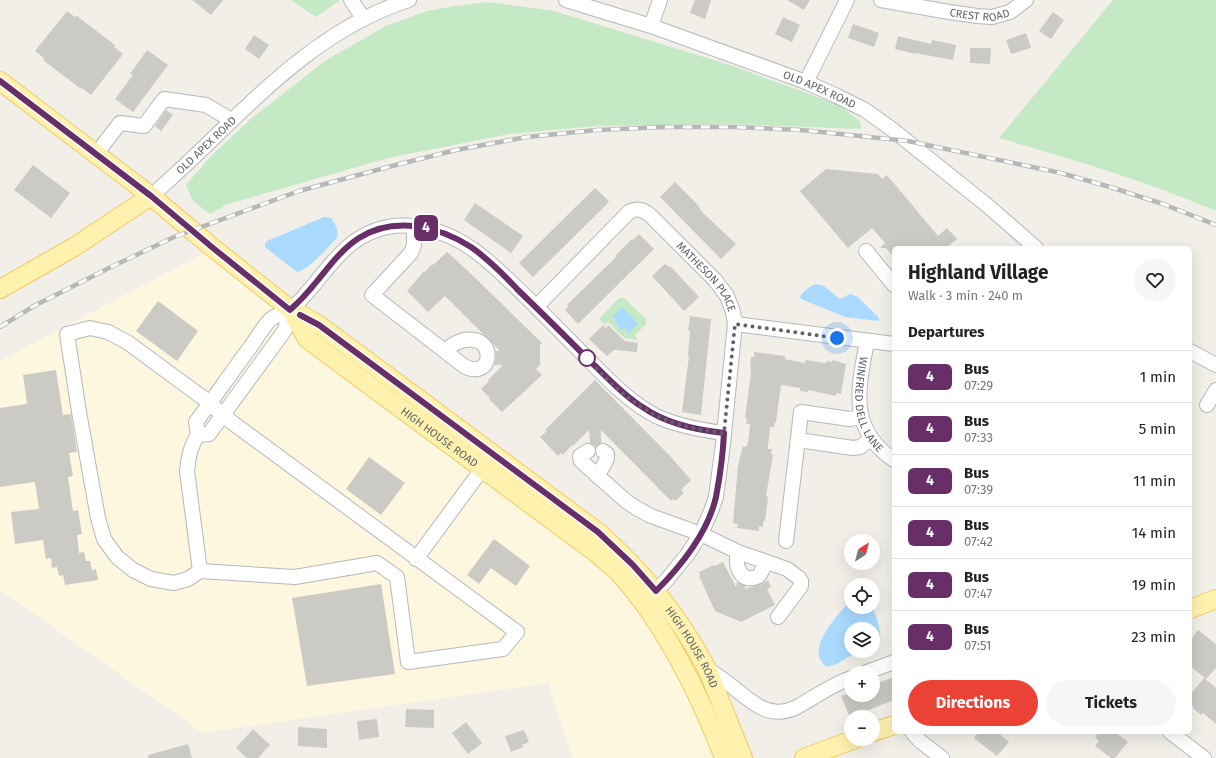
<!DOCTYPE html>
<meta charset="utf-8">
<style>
:root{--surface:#fff;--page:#f6f6f6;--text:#222;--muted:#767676;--line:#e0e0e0;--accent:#ea4335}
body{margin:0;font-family:"Fira Sans",sans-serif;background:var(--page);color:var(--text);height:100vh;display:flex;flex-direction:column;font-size:15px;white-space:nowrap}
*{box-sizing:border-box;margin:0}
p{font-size:13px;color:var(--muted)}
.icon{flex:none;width:22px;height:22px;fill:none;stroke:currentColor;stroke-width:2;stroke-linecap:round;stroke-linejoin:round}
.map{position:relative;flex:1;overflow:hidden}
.details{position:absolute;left:892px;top:246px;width:300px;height:488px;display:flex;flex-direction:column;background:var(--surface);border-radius:6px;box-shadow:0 4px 16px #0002}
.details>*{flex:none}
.badge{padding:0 8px;border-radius:6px;font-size:14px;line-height:26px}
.needle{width:26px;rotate:36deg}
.fabs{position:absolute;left:844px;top:534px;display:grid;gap:8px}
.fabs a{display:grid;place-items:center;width:36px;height:36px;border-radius:50%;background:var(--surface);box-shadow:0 4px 16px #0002;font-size:20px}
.you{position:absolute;width:20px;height:20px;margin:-10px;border:3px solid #fff;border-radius:50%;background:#1a73e8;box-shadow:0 0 0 6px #1a73e833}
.map>.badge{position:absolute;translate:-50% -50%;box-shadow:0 0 0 2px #fff}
h2{padding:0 16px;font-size:15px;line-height:36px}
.round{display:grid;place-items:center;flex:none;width:42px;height:42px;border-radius:21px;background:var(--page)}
.headline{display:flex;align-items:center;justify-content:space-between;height:68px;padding:0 16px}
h1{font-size:19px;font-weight:700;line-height:30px}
.cta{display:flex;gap:8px;margin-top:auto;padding:8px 16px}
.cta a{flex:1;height:46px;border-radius:24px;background:var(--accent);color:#fff;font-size:16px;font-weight:700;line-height:46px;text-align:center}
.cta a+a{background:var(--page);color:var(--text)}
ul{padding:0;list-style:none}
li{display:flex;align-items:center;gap:12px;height:52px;padding:0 16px;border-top:1px solid var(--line)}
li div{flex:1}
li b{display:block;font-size:15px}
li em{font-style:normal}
li .badge{min-width:44px;font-weight:700;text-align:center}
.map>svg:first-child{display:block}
.commercial{fill:#fef7e0}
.green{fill:#c5e8c5}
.water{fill:#aadaff}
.building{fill:#cccac5}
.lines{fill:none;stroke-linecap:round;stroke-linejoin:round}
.minor-casing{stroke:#b5b8bc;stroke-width:16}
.major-casing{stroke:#f2c960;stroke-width:20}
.minor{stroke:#fff;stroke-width:14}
.major{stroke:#fff2af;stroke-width:18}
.rail-casing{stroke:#b6b7b8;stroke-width:4.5}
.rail{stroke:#fff;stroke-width:3;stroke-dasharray:9;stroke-linecap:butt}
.line-casing{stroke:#fff;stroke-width:9}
.line{stroke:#672e68;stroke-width:6}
.walk{stroke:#5f6368;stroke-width:4;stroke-dasharray:0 7.2}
.stop-dot{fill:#fff;stroke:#672e68;stroke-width:2}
.labels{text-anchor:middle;stroke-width:3.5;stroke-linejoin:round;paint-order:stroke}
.street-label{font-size:11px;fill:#5f6368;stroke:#fff}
</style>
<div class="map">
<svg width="1216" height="758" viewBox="0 0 1216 758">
<rect width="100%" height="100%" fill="#f1efe8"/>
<polygon class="commercial" points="213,248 307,339 630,587 724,758 573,758 548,683 203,733 0,590 0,361"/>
<g class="green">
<polygon points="291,0 340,0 316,17"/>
<path d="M 1113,0 L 1216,0 L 1216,211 C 1146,181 1072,159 999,138 Z"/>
<polygon points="487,2 554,11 733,66 839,105 860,121 861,129 728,124 597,126 509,134 388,158 228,204 210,214 193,201 186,185 210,157 252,118 325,61 386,26 427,11 455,6"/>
<polygon points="619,298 624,298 646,319 646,324 635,335 637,340 624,338 608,322 605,325 599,319"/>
</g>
<g class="water">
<path d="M 324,217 L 331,218 C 335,224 339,230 337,238 C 327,248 310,269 297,272 L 265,247 L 265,243 L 267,241 Z"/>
<path d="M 818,284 L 824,286 L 840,299 L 850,294 L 858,297 L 879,318 L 879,321 L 845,317 L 801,299 L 800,297 C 803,291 811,285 818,284 Z"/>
<polygon points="622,307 638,324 629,333 624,328 622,330 615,323 617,321 612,317"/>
<path d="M 851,600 L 851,607 L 873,607 C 876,620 887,637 873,647 L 873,629 L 851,629 L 851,651 L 865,651 L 848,657 L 837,664 L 827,667 C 803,650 838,615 851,600 Z"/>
</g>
<g class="building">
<polygon points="192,0 223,0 211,15"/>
<polygon points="695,0 711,0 705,19 690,13"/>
<polygon points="787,0 810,0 804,10"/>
<polygon points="67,11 75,17 77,16 115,45 114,47 123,54 91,95 82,88 81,89 43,60 44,58 35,51"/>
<polygon points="1053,12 1064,20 1051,39 1039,31"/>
<polygon points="783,17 800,25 792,42 775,34"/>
<polygon points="853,24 879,33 874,47 848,38"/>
<polygon points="1026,33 1031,48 1011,54 1006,40"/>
<polygon points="254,35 269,45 259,59 245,49"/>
<polygon points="898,36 931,44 932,40 956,45 953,60 915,53 915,54 895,49"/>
<polygon points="970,48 991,48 990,64 970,63"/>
<polygon points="147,50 168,65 133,112 115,99 133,75 130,74"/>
<polygon points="166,110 173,115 161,131 155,126"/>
<polygon points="33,165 70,193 51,218 14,190"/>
<polygon points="826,169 878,174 882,179 887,175 938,236 947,228 957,239 946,248 894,248 894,258 886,248 880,248 885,243 872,228 848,248 800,191"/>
<polygon points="675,182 697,204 702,212 736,244 721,259 660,197"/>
<polygon points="595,188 609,201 606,205 533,277 519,263"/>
<polygon points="475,203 523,236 511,253 464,220"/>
<polygon points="639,234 654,249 578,324 565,310 568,307 567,305 616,257 615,256 632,239 633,240"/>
<polygon points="447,252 468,271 542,343 540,345 540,365 536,369 542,375 502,412 489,399 490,398 481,389 489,381 488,380 503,365 494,365 496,359 495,351 500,351 445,296 428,312 407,291 424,271 425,272 432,264 433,265"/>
<polygon points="665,264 669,267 670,266 699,297 684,311 652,276"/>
<polygon points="158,301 198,331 177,361 136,331"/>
<polygon points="689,316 711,319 701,415 682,412 689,356 688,356 690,331 688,330 690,318"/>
<polygon points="603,325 606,328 608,325 625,341 638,343 637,352 614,350 607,356 589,339"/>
<polygon points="754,352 785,356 785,359 805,363 805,360 826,363 826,361 832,362 833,360 846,364 841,394 836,393 836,396 808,390 808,392 800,391 800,388 781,385 776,422 775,422 774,427 770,427 768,446 768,449 772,449 771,454 773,455 766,496 768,497 765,521 763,521 763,527 759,526 759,531 737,528 738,524 733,523 738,466 743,446 746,447 748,443 750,424 746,424 747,418 745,418 751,373 751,367 750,367 751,357 754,357"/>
<polygon points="56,370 63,415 71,414 77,452 69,453 73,476 68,477 73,511 78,510 82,534 77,535 79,553 84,552 86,561 90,561 92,570 96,569 98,580 65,585 63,575 59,576 57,567 52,568 51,558 46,559 43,540 15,544 11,512 39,509 35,482 0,487 0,408 27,404 23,375"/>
<polygon points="595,380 671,457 691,480 681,490 684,493 675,501 673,499 671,501 601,430 601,443 596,447 590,443 589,430 573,446 572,445 563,455 561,453 558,456 540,437 547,431 545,430"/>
<polygon points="369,457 405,483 381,515 346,489"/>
<polygon points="494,539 530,566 516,586 491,568 479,584 467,575"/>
<polygon points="723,562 736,587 737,582 746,586 744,589 762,584 768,580 771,587 767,589 775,605 741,622 715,611 699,576 700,575 699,572 714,565 715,566"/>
<polygon points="381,584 395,674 307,686 292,598"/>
<polygon points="1198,630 1216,644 1216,668 1206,679 1190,666 1190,641"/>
<polygon points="894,677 894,700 851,717 850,714 849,715 841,696 851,693 851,695 873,695 873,685"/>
<polygon points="1204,678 1216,688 1216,724 1203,713 1201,715 1193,708 1194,707 1190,704 1190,695"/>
<polygon points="406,709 434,710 434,728 405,727"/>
<polygon points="377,719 379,737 359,740 357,721"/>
<polygon points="466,722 482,743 468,754 452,733"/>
<polygon points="298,727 327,729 327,748 298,746"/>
<polygon points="253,729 270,745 258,758 247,758 236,748"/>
<polygon points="524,730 529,742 522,745 523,747 511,752 505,736"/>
<polygon points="979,732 997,732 1009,742 997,756 974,738"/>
<polygon points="1099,732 1115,732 1128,742 1115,758 1111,758 1095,746 1099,741 1095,737"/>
<polygon points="188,744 192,758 148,758 148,755"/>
</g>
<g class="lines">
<defs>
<g id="minor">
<polyline points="351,0 363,18"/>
<path id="s1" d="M 566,0 L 651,26 L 806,82 L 837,96 L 865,110 L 893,130 L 988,206 L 1036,248"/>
<path id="s2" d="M 881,0 L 949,12 L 977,16 L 992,17 L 1010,12 L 1026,0"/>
<polyline points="651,26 660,0"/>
<polyline points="806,82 847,0"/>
<polyline points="96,154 120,123 144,126 164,99 206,105 231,120"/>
<path id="s3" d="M 151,196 C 233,126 302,34 409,0"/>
<path d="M 414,226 L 414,245 L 411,253 L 372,295 L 464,366 C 493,382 498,334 464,340 C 457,342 451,345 446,351"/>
<polyline points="866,251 894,285"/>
<path id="s4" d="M 536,307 L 629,212 C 637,207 644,210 651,216 L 715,280 L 727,296 L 733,312 L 735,324 L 723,444 L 716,497 L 711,511 L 701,534 L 687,555 L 664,583 L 648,598"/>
<polyline points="735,324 894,344"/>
<polygon points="90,328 108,332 127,342 210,403 222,415 517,632 503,649 408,662 397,577 377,563 295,577 200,571 188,579 174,583 151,579 133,570 117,557 104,539 98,518 79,412 67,334"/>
<path id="s5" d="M 867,342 C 858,388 848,429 894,460"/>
<polyline points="1190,351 1216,365"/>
<polyline points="1207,405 1216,390"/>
<polyline points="198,435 209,434 285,330 290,309"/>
<polyline points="798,440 853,448 860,447 871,439"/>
<polyline points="588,451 580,456 581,461 627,502 638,509 651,516 701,534 738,552 787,569 799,578 801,581 801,586 778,617"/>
<polyline points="597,476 605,463 607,458 607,454 603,451"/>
<polyline points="786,541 801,412 850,419 861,417"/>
<path d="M 738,552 C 734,566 741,585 759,576 L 766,563"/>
<polyline points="416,559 488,461"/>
<path d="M 200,571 L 187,471 C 188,458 190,446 198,435 L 196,422 C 214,398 231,373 249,349 C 255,341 264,325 271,319 C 276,315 284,313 290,310 C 295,306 301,300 305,295 C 320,279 332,259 350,245 C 395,209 451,228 490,263 C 522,291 551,322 582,353 C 604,375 627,401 656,416 C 677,426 701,430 724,433"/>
<path d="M 707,668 C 716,675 726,681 734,688 C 754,704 770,720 797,707 C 815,697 831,685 851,678"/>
<polyline points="864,673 894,662"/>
<polyline points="912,732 920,741 942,758"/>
<polyline points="1170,732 1204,758"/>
</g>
<g id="major">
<path id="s6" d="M 0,81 L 151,196 L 213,248 L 290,309 L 319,325 L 598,532 C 641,570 679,616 706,667 C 711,677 715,688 719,698 C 727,718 735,738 743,758"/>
<polyline points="0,289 74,247 151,196"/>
<path id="s7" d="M 291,310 L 307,339 L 595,552 C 602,558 609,564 616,570 C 628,582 639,597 649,611 C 681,657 704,706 724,758"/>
<polyline points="1190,609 1216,599"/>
<polyline points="873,732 894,725"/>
<polyline points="804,758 855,739"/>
</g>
</defs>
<use href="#minor" class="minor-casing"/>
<use href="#major" class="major-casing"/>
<use href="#minor" class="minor"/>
<use href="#major" class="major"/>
<defs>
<polyline id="rail" points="0,327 34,306 109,268 174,237 299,191 392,166 456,150 527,137 597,130 664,127 735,127 801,130 908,141 1061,173 1110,187 1163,204 1216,225"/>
</defs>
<use href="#rail" class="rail-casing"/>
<use href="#rail" class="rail"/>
</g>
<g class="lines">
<defs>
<path id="line" d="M 0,81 L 151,196 L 213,248 L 290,310 C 295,305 301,300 305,295 C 323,276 337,252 359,238 C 394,216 438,226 471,247 C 488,259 504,275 518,290 C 543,314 567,338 591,362 C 608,378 624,396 644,408 C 667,424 696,430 724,433 C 723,454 720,476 716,497 C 708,532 681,566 656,591 L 633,565 L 598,532 L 319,325 L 300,315"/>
</defs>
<use href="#line" class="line-casing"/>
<use href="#line" class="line"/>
<path class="walk" d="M 587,358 C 606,379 630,402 655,415 C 676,426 701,430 724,433 L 735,324 L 837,338"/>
</g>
<circle class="stop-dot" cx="587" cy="358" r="8"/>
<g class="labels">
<g class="street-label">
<text dy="4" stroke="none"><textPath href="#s2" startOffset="100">CREST ROAD</textPath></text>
<text dy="4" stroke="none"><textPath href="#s1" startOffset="269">OLD APEX ROAD</textPath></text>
<text dy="4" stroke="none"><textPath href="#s3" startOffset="75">OLD APEX ROAD</textPath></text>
<text dy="4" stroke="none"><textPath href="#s4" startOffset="240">MATHESON PLACE</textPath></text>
<text dy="4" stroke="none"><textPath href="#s5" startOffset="65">WINFRED DELL LANE</textPath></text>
<text dy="4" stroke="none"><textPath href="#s7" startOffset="198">HIGH HOUSE ROAD</textPath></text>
<text dy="4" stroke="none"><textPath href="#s6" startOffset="899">HIGH HOUSE ROAD</textPath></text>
</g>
</g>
</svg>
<div class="fabs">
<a><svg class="needle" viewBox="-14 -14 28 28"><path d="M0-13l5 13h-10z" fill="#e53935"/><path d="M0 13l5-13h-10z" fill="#767676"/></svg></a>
<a><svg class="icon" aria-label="locate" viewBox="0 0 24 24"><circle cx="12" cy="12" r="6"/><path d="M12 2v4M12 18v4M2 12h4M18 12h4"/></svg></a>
<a><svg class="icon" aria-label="layers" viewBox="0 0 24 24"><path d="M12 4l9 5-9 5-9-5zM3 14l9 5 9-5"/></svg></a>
<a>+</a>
<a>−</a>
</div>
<div class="you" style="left:837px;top:338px"></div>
<b class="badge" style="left:426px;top:228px;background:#672e68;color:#fff">4</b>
<section class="details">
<div class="headline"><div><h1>Highland Village</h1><p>Walk · 3 min · 240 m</p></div><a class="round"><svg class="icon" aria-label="heart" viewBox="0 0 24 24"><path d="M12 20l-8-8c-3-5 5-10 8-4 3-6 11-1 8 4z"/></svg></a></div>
<h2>Departures</h2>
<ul>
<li><span class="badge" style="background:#672e68;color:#fff">4</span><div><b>Bus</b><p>07:29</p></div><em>1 min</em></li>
<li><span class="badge" style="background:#672e68;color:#fff">4</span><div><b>Bus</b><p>07:33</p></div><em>5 min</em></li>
<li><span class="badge" style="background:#672e68;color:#fff">4</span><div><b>Bus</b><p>07:39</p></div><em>11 min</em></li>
<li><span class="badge" style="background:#672e68;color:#fff">4</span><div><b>Bus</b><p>07:42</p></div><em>14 min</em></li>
<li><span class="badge" style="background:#672e68;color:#fff">4</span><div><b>Bus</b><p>07:47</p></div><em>19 min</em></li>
<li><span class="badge" style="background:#672e68;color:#fff">4</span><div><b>Bus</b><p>07:51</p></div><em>23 min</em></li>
</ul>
<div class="cta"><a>Directions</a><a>Tickets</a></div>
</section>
</div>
